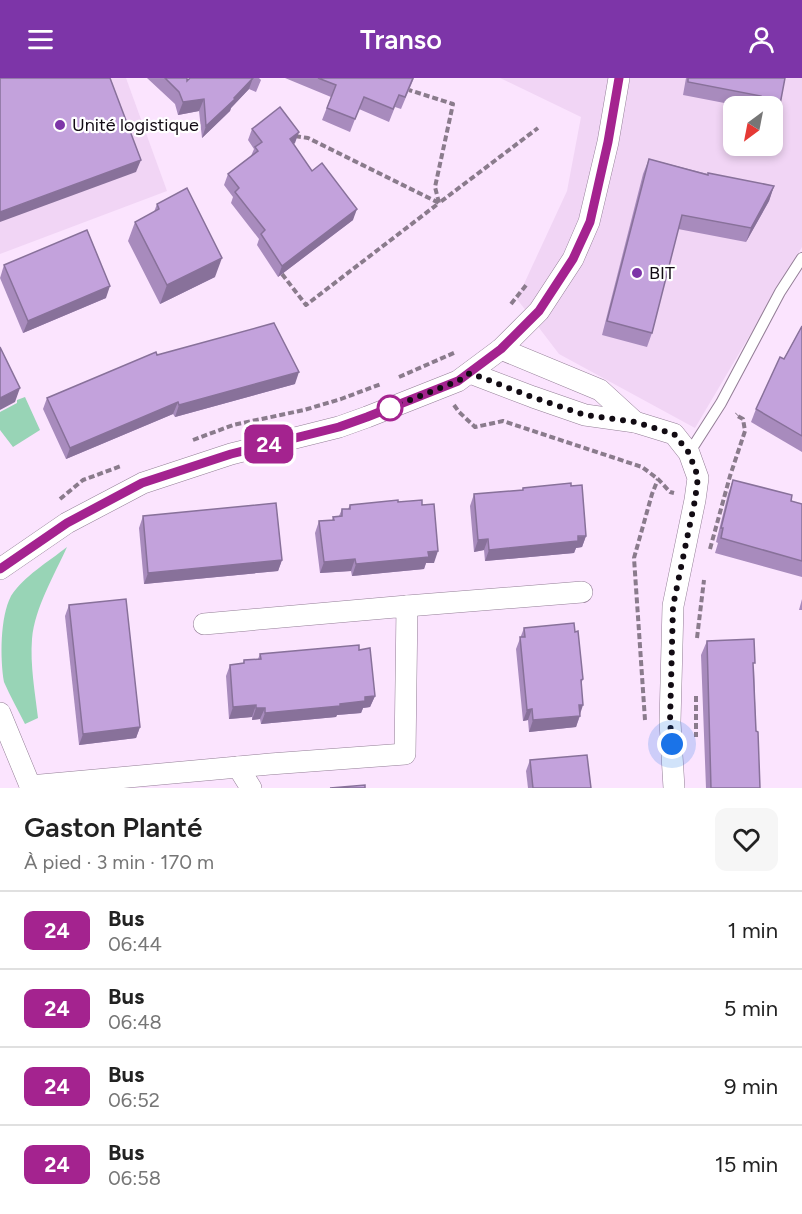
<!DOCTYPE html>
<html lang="fr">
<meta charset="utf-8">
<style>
:root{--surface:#fff;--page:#f6f6f6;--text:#222;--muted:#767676;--line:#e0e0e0;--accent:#7d35a8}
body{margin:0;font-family:Figtree,sans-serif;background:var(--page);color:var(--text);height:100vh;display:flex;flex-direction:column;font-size:22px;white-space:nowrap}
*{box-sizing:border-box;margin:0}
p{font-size:20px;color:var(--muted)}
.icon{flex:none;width:33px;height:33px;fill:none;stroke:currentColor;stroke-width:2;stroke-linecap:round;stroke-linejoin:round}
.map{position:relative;height:710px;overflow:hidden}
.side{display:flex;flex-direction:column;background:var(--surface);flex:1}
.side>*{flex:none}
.badge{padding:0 12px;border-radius:9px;font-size:21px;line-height:39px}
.needle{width:39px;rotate:212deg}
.tools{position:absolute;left:723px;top:18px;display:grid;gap:12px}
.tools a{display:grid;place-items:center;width:60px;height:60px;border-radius:12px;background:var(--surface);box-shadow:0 3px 9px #0003;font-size:30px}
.you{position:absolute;width:30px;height:30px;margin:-15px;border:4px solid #fff;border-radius:50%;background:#1a73e8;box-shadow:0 0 0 9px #1a73e833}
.map>.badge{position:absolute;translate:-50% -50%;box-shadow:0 0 0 3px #fff}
.round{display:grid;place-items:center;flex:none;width:63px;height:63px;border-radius:12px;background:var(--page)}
.headline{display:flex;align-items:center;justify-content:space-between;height:102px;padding:0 24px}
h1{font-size:28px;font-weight:600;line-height:45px}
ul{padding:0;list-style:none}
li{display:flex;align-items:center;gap:18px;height:78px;padding:0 24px;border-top:2px solid var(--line)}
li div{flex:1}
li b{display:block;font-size:22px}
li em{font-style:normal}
li .badge{min-width:66px;font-weight:700;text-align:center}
header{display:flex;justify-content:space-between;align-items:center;height:78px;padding:0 24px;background:var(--accent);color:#fff;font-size:27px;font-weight:600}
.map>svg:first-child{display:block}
.built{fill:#f1d5f5;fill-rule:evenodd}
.green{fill:#98d4b6}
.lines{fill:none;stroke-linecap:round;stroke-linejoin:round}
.service-casing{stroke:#937e96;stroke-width:12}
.minor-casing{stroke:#937e96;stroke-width:22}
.path{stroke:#8a7b8c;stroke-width:4;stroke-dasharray:6 3;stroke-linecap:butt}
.service{stroke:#fff;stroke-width:10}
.minor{stroke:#fff;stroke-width:21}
.wall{fill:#a88bbd}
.shaded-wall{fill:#88719a}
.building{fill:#c3a2dc;stroke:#88719a;stroke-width:1.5}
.line-casing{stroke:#fff;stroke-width:14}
.line{stroke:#a4238f;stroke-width:9}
.walk{stroke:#120b13;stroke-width:6;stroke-dasharray:0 10.8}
.poi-dot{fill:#7d35a8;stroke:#fff;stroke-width:2}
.stop-dot{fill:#fff;stroke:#a4238f;stroke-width:3}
.labels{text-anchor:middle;stroke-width:4.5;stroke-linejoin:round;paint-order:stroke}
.poi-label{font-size:18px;fill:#120b13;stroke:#fff;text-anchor:start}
</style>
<header><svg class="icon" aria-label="menu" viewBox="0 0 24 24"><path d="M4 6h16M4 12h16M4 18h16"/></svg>Transo<svg class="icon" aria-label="person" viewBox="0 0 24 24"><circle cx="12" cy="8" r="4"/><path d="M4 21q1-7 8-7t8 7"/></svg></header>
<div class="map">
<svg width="802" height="710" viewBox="0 0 802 710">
<rect width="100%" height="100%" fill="#fbe4fe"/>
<g class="built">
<polygon points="0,0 126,0 167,113 0,176"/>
<path d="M 500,0 L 802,0 L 802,169 L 695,350 L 559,276 L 517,221 L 567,113 L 581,39 ZM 734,28 L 772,28 L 772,68 L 734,68 Z"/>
</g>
<g class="green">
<polygon points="25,319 40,352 13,369 0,352 0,334 17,325 17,322"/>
<path d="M 67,469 C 54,498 35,529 32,561 C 30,587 35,614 38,640 L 25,646 C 18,632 10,618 4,604 C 0,581 0,539 11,518 C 24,498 48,484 67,469 Z"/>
</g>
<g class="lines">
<defs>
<polyline id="service" points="689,375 721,325 780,214 802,180"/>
<g id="minor">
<polyline points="501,271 600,312 635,344"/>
<polyline points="470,295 533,319 585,337 635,344 674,356 689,375 698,400 695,422 673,528 670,644 674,710"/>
<polyline points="0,491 67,445 143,405 231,376 339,349 367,339 458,303 501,271 539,233 573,181 589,144 608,64 619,0"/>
<polyline points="407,528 582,514"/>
<polyline points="204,546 407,528 405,676 270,686 238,689"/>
<polyline points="0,635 31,710"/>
<polyline points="30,708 238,689 251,710"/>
</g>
</defs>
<use href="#service" class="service-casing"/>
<use href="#minor" class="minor-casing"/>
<g class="path">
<polyline points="295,58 308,60 439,125 538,50"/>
<polyline points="282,196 306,227 439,125 435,109 453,26 409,12"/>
<polyline points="511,226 527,206"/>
<polyline points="399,299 456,274"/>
<polyline points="454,327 459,334 475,349 503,343 642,389 658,401 670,414 674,415"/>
<polyline points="193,362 233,347 304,332 341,321 381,306"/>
<polyline points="60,421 83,402 121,388"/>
<polyline points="710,471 730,398 745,353 743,341 736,337 737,336"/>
<polyline points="697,560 704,502"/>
<polyline points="696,618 696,659"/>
<polyline points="645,642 634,480 652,416 658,401"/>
</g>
<use href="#service" class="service"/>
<use href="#minor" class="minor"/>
</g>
<g class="wall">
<polygon points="147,0 187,0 187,3 190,0 259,0 261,2 256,14 249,11 231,30 230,33 202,60 199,33 178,37 175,26"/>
<polygon points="285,0 414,0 401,31 395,29 389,44 359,31 350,54 322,42 331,19"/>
<polygon points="686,0 785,0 779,32 774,45 772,45 772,28 740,28 683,17"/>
<polygon points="252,51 295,65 293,66 312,93 353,142 278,199 257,167 259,161 231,125 233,119 224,107 228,96 251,78 254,71 248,62"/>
<polygon points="649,81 708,96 774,108 769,123 746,164 678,151 652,255 647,269 602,257 643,96"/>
<polygon points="157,126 215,199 160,226 128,163 135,144 154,134"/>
<polygon points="4,187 106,220 23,255 0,200"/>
<polygon points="802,248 802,374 751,344 756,331"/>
<polygon points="157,277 295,306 175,339 173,336 66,381 43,331 47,320"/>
<polygon points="733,402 791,423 802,426 802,499 715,475 718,465 716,464 728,416"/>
<polygon points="571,408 586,458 582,469 576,470 574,475 485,483 484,472 474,474 470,428 474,416 522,412 523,410"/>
<polygon points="398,424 422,427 434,485 426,485 424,491 352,498 351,493 320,495 315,455 319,443 332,442 333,439 339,438 342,431 348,431 350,427"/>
<polygon points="143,438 282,482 278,493 144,506 139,450"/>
<polygon points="802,521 802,532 799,532"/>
<polygon points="69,527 140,649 136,660 79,667 65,538"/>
<polygon points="524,550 583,601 581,606 580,638 576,649 529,654 528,642 523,643 516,571"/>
<polygon points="707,563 754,589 756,653 760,710 706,710 701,577"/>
<polygon points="359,572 375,618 370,629 363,630 361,635 337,637 336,639 261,646 260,641 252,642 252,639 229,641 226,598 230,587 243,586 244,582 258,581 260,576"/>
<polygon points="530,682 591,710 528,710 526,693"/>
</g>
<g class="shaded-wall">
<polygon points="253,0 249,11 231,30 230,33 202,60 206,48"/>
<polygon points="204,21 199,33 178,37 183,24"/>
<polygon points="299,54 295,65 285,73 290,61"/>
<polygon points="141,82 136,94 0,144 0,134"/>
<polygon points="774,108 769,123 746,164 751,150"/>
<polygon points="357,131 353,142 278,199 282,188"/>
<polygon points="222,180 215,199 160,226 167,207"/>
<polygon points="110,208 106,220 23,255 28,243"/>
<polygon points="299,294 295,306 175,339 179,327"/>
<polygon points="20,310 15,324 0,332 0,320"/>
<polygon points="178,324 173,336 66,381 70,370"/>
<polygon points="586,458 582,469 576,470 574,475 485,483 489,472"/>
<polygon points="488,461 484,472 474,474 478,462"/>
<polygon points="438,473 434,485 426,485 424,491 352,498 356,486"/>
<polygon points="355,481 351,493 320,495 324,484"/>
<polygon points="282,482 278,493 144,506 148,495"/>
<polygon points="375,618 370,629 363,630 361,635 337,637 336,639 261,646 265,635 340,626 365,619"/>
<polygon points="256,627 252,639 229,641 233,629"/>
<polygon points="579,627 583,627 576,649 529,654 533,642"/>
<polygon points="256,630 265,630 260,641 252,642"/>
<polygon points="532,631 528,642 523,643 527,632"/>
<polygon points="140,649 136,660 79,667 83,656"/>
</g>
<g class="building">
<polygon points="0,0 110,0 141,82 0,134"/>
<polygon points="165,0 187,0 187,3 190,0 253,0 234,20 235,21 206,48 204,21 183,24 179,14"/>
<polygon points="318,0 413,0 405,19 399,17 393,31 364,19 355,41 327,30 336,7"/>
<polygon points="688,0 785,0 779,32 772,31 772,28 760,28 761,18 688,4"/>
<polygon points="280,29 299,54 290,61 312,93 322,85 357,131 282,188 261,156 265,152 235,114 239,110 228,96 258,73 255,69 262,64 252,51"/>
<polygon points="649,81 708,97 708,95 774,108 751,150 682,137 652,255 607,243"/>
<polygon points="187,110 222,180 167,207 135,144 159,131 157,126"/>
<polygon points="87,152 110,208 28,243 4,187"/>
<polygon points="274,245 299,294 179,327 178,324 70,370 47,320 156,274 157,277"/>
<polygon points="802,248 802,358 756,331 780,279 784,281"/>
<polygon points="0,269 20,310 0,320"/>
<polygon points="733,402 792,417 791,423 802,426 802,483 721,460 723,450 721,450"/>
<polygon points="571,405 571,408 582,407 586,458 578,458 578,463 489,472 488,461 478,462 474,416 523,412 523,410"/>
<polygon points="398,422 398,424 422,422 422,427 434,426 438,473 428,474 429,479 356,486 355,481 324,484 319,443 334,442 333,439 342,438 342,431 350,431 350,427"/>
<polygon points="276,425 282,482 148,495 143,438"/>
<polygon points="126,521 140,649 83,656 69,527"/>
<polygon points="574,545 575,554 578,553 583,601 581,602 583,627 579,627 580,638 533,642 532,631 527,632 520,559 525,559 524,550"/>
<polygon points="754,561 755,585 753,585 756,653 758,654 760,710 711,710 707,563"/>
<polygon points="359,567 359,572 370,570 375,618 365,619 365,623 340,626 340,628 265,635 265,630 256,630 256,627 233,629 230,587 244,585 244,582 261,581 260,576"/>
<polygon points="587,677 591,710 533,710 530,682"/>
<polygon points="365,707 365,710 330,710"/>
</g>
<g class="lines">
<defs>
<polyline id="line" points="0,491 67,445 142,405 231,376 339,349 367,339 458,303 501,271 539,233 573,181 590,144 608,64 619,0"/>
</defs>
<use href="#line" class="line-casing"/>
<use href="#line" class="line"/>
<polyline class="walk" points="390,330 458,303 470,295 532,319 585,337 635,344 674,356 689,375 698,399 695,422 673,528 670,644 672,666"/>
</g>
<g class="poi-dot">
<circle cx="60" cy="47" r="6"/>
<circle cx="637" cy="195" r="6"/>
</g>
<circle class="stop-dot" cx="390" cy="330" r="12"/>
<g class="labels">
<g class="poi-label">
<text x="72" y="53">Unité logistique</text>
<text x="649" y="201">BIT</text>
</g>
</g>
</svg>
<div class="tools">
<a><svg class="needle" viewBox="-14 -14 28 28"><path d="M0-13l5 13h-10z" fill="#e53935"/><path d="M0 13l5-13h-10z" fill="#767676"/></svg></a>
</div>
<div class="you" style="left:672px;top:666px"></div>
<b class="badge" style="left:269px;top:366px;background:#a4238f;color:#fff">24</b>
</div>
<section class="side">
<div class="headline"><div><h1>Gaston Planté</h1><p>À pied · 3 min · 170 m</p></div><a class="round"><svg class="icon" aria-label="heart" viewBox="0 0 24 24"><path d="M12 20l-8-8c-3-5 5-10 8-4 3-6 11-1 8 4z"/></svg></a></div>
<ul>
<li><span class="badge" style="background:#a4238f;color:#fff">24</span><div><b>Bus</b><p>06:44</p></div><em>1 min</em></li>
<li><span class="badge" style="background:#a4238f;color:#fff">24</span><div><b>Bus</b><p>06:48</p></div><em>5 min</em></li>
<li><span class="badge" style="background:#a4238f;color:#fff">24</span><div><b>Bus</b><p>06:52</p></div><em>9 min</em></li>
<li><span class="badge" style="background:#a4238f;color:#fff">24</span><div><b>Bus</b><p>06:58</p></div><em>15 min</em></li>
</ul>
</section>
